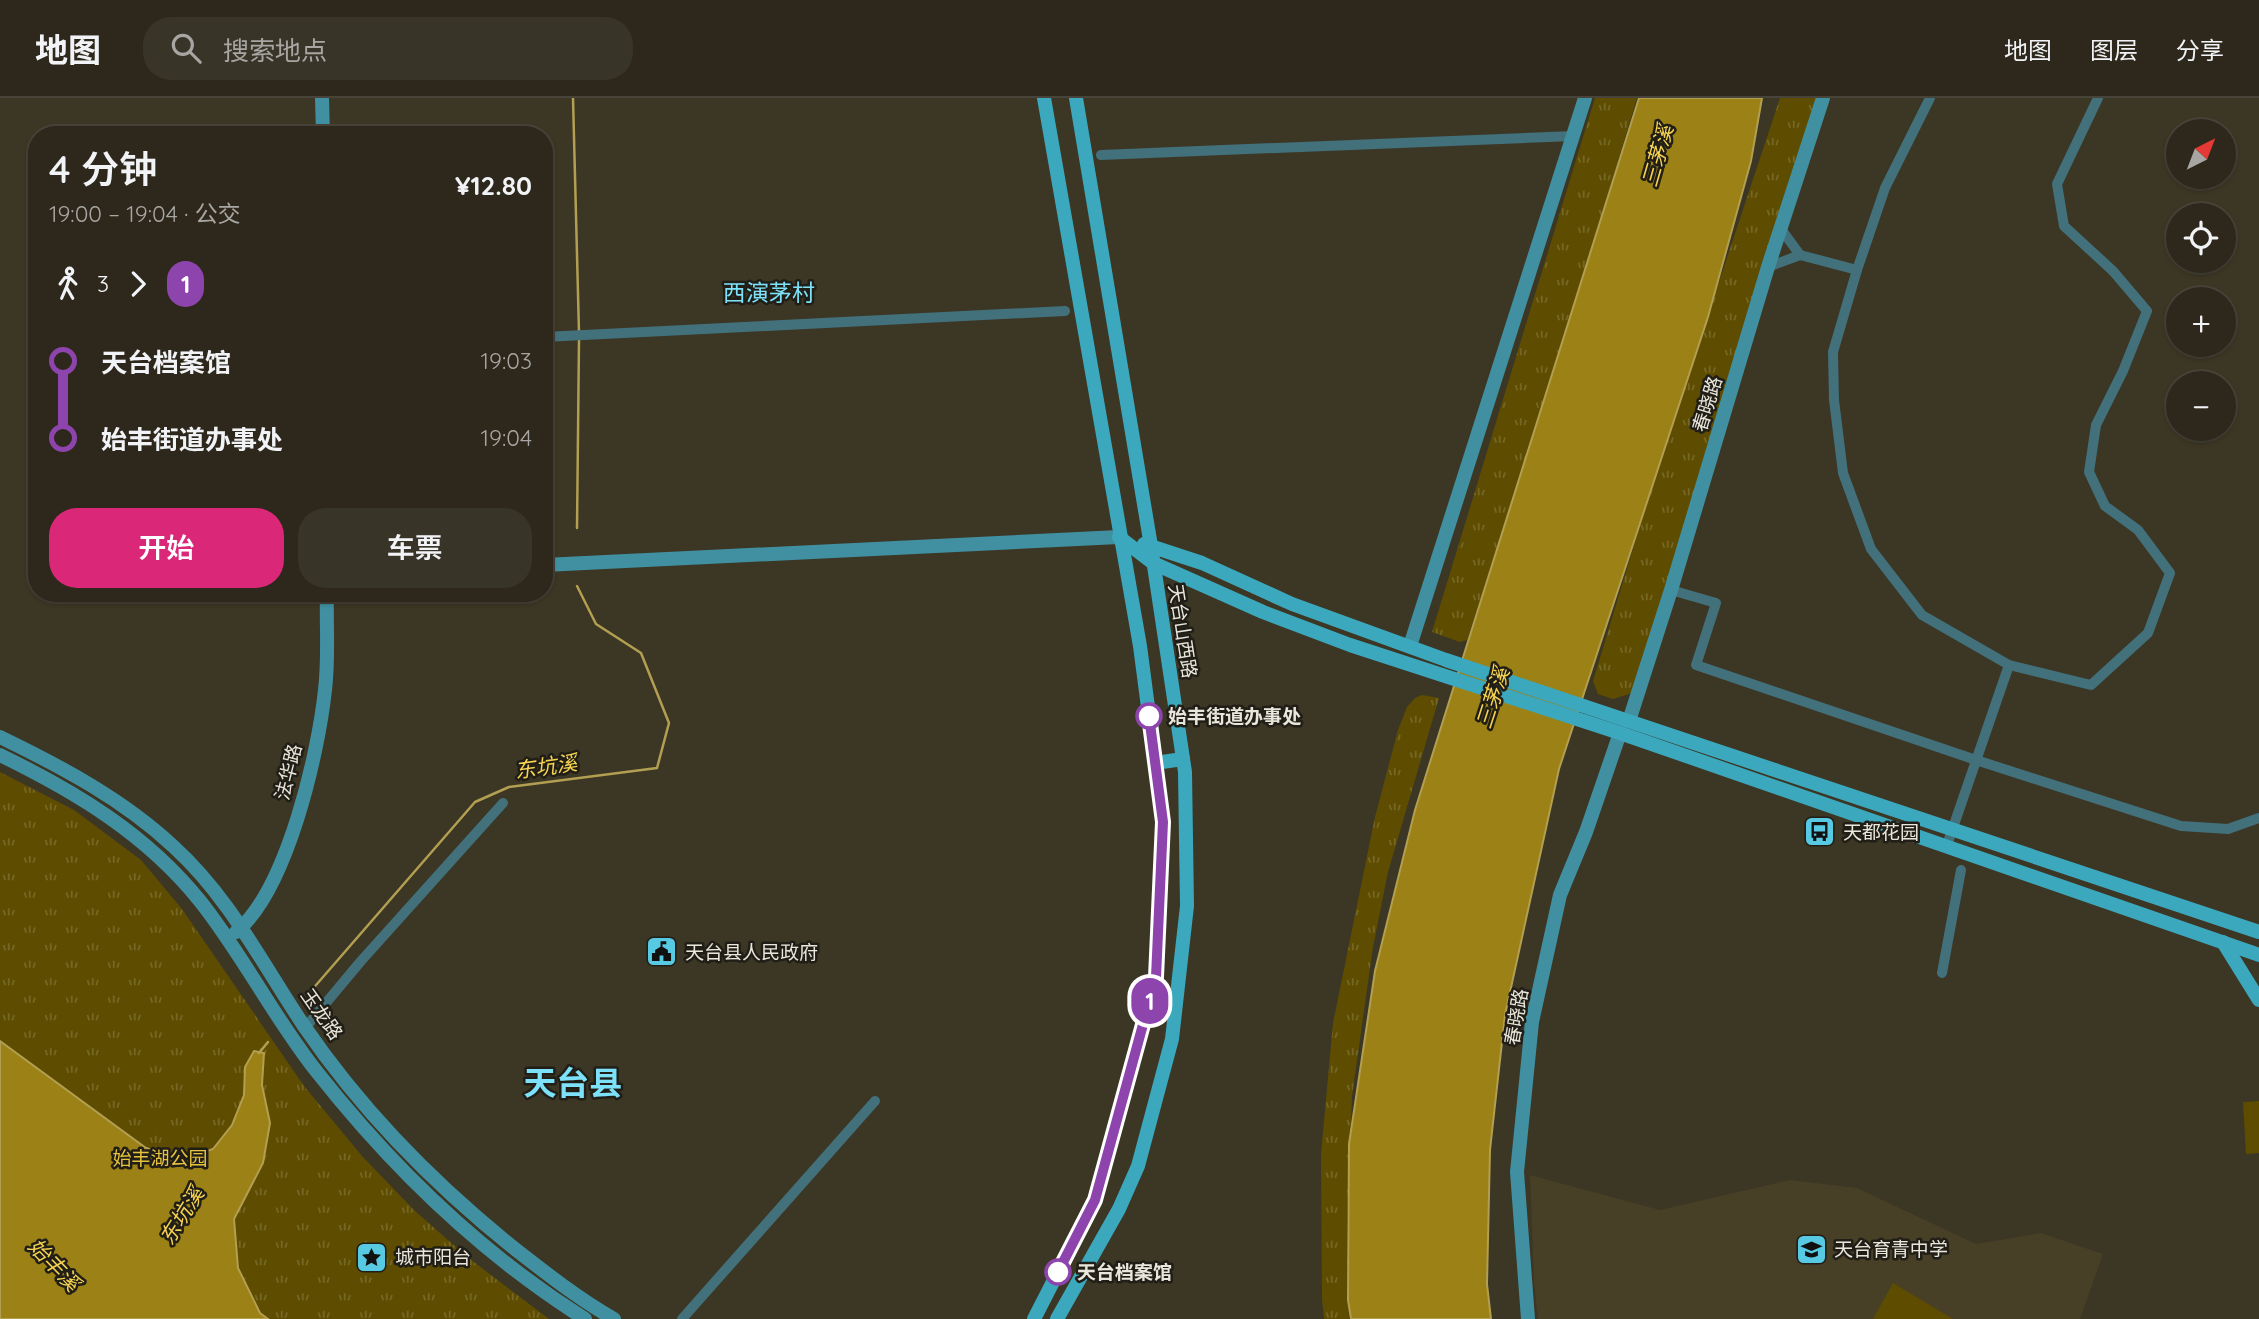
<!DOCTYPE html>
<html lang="zh">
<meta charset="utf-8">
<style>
:root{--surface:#2d281b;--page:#393428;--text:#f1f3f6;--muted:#a7a6a3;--line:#48443a;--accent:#db2777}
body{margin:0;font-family:Quicksand,"Noto Sans SC",sans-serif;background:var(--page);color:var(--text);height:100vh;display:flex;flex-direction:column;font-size:26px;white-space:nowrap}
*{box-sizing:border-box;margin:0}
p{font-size:23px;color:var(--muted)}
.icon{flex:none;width:38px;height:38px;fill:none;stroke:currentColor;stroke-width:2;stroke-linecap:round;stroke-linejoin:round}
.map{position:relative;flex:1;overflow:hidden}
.sheet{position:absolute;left:28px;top:28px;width:525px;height:476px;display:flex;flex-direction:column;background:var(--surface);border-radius:28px;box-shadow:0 2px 5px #0004,0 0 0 2px var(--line)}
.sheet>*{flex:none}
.badge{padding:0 14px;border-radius:23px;font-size:24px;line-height:46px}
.needle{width:46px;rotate:42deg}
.controls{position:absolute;left:2166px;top:21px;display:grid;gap:14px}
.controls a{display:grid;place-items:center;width:70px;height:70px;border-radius:50%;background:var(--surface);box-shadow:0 2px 5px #0004,0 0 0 2px var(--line);font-size:35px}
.map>.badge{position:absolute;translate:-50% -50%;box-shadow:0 0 0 4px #fff}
.legs{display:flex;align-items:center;gap:10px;height:77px;padding:0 21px;font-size:23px}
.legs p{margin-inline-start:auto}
.summary{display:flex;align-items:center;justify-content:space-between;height:119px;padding:0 21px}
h1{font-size:38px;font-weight:600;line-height:52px}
.primary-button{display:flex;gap:14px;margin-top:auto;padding:14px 21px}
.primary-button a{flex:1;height:80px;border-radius:28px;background:var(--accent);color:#fff;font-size:28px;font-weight:600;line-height:80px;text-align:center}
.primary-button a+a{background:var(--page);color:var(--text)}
ul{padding:0 21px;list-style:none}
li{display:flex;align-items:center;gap:24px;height:77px;font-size:26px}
li i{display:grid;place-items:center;width:10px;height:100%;margin:0 9px;background:currentColor}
li i::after{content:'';width:18px;height:18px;margin:-9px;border:5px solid;border-radius:50%;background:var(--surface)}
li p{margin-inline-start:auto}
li:first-child i{background:linear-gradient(#0000 50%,currentColor 0)}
li:last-child i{background:linear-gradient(currentColor 50%,#0000 0)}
header{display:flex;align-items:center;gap:42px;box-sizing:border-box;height:98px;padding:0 35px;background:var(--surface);border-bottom:2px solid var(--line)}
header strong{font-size:33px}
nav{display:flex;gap:38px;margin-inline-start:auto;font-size:24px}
.search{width:490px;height:63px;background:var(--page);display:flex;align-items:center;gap:18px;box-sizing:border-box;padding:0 24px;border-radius:28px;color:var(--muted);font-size:26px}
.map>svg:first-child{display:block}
.built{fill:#473f26}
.park{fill:url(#park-tufts)}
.garden{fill:#5e4d00}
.water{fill:#9b8116;stroke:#b29f51;stroke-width:2}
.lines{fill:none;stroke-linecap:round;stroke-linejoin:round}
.stream{stroke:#b29f51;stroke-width:2.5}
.street{stroke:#42707b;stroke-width:10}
.secondary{stroke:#4090a1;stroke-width:14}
.primary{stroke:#3ba8be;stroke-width:14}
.line-1-casing{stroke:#fff;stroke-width:16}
.line-1{stroke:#8e44ad;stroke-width:10}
.stop-1-dot{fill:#fff;stroke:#8e44ad;stroke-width:3.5}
.labels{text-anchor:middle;stroke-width:5;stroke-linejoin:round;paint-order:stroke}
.street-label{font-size:19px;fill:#e9e6db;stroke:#201e16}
.stop-label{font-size:19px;font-weight:bold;fill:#e9e6db;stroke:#201e16;text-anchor:start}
.poi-label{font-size:19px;fill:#e9e6db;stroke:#201e16;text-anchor:start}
.park-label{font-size:19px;fill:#e5c33e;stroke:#201e16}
.water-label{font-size:21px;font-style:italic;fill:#f5d351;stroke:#201e16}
.quarter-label{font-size:23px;fill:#7de2f9;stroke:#201e16}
.town-label{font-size:33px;font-weight:bold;fill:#7de2f9;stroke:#201e16}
</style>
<header>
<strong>地图</strong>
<div class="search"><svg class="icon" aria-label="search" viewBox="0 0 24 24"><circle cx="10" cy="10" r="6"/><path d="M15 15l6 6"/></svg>搜索地点</div>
<nav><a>地图</a><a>图层</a><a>分享</a></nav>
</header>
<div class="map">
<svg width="2259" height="1221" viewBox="0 0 2259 1221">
<defs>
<pattern id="park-tufts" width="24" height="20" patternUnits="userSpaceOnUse" patternTransform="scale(1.75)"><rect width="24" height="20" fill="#5e4d00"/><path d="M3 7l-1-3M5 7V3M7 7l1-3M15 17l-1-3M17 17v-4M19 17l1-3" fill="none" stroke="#756725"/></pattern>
</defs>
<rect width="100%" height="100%" fill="#3c3624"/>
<polygon class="built" points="1530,1077 1660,1112 1790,1082 1857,1090 1976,1146 2041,1135 2103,1156 2080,1221 1538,1221 1534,1185"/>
<g class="park">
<polygon points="1595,0 1637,0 1544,307 1467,542 1460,544 1432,534"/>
<polygon points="1780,0 1817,0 1632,595 1613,601 1598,596 1593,583 1659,365"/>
<polygon points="1422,597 1439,600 1388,774 1373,849 1352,998 1347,1121 1349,1221 1324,1221 1322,1201 1321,1056 1333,925 1375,719 1398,632 1407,609 1415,600"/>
<polygon points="0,674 74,712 141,762 182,811 304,988 362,1058 414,1112 466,1158 549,1221 0,1221"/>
</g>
<g class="garden">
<polygon points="2259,1003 2259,1055 2246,1056 2243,1004"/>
<polygon points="1893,1185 1953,1221 1873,1221"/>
</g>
<g class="water">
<polygon points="1639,0 1762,0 1751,63 1708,219 1559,671 1505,917 1490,1052 1487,1186 1491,1221 1351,1221 1348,1202 1349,1046 1375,873 1415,712"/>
<polygon points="0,943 146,1050 184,1061 213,1051 232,1027 244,997 245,969 254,953 264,955 262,987 270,1025 263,1065 234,1121 238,1170 260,1215 268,1221 0,1221"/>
</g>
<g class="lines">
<g class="stream">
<polyline points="573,0 579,235"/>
<polyline points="577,430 579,241"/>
<polyline points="310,894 475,704 509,689 657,670 669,625 641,555 596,526 577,488"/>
<polyline points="259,955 268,944"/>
</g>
<g class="street">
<polyline points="1930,0 1885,90 1857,172 1833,254 1834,302 1843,375 1871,451 1922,517 2009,567 2091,587 2148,535 2170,475 2138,432 2105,408 2089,374 2096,327 2123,273 2147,213 2113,173 2064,128 2057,86 2098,0"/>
<polyline points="1101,57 1573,38"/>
<polyline points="1800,157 1857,172"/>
<polyline points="1768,169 1800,157 1781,131"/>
<polyline points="544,239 1065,213"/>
<polyline points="1671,492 1716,505 1696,567 1976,662 2181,728 2228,731 2259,720"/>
<polyline points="1947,747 2009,567"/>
<polyline points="1942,875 1961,772"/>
<polyline points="305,930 361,863 503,705"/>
<polyline points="682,1221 875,1003"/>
</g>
<g class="secondary">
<polyline points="322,0 323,37"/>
<polyline points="544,467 1119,439"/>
<polyline points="1410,548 1585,0"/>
<polyline points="1629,623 1671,492 1768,169 1823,0"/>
<path d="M 0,639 C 62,669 124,702 174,749 C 230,800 263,867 304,928 C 362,1013 435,1087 515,1151 C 547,1176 579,1201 614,1221"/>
<path d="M 0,657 C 76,694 146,736 200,803 C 243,857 274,920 317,974 C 392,1069 482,1156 585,1221"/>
<path d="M 236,834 C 287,792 318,657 325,592 C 329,560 326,527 327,495"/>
<polyline points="1528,1221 1517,1074 1532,924 1560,797 1586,734 1620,635"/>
</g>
<g class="primary">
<polyline points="1119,439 1153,465 1263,514 1350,547 1620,635 2259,857"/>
<polyline points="1144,446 1202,465 1292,506 1446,562 2259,834"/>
<polyline points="1155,665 1183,661"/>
<polyline points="2223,844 2259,902"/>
<polyline points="1034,1221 1095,1102 1156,879 1163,724 1140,548 1044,0"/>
<polyline points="1057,1221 1119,1111 1138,1068 1172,941 1187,808 1185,674 1151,448 1076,0"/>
</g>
</g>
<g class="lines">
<defs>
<polyline id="line-1" points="1058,1174 1095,1102 1156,879 1163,724 1149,618"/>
</defs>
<use href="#line-1" class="line-1-casing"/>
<use href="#line-1" class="line-1"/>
</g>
<defs>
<symbol id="bus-square" viewBox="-11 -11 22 22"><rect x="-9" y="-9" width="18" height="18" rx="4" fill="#57c9e2" stroke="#201e16"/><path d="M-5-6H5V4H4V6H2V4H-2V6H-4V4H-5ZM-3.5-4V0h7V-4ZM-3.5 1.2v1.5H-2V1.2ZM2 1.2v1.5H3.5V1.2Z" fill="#111"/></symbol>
<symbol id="civic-square" viewBox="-11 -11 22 22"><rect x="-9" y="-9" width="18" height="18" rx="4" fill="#57c9e2" stroke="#201e16"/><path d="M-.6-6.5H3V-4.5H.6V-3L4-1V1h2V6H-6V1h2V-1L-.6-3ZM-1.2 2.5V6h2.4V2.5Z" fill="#111"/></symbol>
<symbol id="school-square" viewBox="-11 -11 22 22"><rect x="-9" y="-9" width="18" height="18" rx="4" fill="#57c9e2" stroke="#201e16"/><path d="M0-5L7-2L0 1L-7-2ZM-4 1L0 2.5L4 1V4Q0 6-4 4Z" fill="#111"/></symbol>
<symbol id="sight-square" viewBox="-11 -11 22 22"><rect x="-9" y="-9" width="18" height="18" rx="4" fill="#57c9e2" stroke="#201e16"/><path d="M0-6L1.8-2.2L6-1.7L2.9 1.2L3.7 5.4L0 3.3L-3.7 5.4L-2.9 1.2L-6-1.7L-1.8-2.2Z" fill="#111"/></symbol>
</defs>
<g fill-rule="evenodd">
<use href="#bus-square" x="1802" y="716" width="35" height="35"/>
<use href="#civic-square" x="644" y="836" width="35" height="35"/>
<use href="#school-square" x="1794" y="1134" width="35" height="35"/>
<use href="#sight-square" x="354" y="1142" width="35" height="35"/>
</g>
<g class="stop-1-dot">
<circle cx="1149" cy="618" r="12"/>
<circle cx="1058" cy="1174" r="12"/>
</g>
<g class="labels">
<g class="street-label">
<text transform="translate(1707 306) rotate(-73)" y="7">春晓路</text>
<text transform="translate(1183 533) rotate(81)" y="7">天台山西路</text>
<text transform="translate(288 674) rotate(-76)" y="7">法华路</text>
<text transform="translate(322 916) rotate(55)" y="7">玉龙路</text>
<text transform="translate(1516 919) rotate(-80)" y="7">春晓路</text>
</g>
<g class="stop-label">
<text x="1168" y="625">始丰街道办事处</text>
<text x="1077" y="1181">天台档案馆</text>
</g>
<g class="poi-label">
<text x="1843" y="741">天都花园</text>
<text x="685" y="861">天台县人民政府</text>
<text x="1834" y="1158">天台育青中学</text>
<text x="395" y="1166">城市阳台</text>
</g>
<g class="park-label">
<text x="160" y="1067">始丰湖公园</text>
</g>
<g class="water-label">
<text transform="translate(1658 58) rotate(-74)" y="7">三茅溪</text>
<text transform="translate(1493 600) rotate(-72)" y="7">三茅溪</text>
<text transform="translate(546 669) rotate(-8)" y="7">东坑溪</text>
<text transform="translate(182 1118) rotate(-58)" y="7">东坑溪</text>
<text transform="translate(54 1167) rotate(46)" y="7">始丰溪</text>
</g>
<g class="quarter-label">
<text x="769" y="203">西演茅村</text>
</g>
<g class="town-label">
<text x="573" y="997">天台县</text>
</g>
</g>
</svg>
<div class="controls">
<a><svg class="needle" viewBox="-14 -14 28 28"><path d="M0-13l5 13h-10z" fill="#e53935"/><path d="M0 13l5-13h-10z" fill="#a7a6a3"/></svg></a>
<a><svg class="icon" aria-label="locate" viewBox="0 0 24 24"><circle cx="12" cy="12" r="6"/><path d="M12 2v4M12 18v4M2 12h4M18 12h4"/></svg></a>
<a>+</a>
<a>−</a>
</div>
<b class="badge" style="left:1150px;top:903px;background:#8e44ad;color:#fff">1</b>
<section class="sheet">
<div class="summary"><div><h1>4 分钟</h1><p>19:00 – 19:04 · 公交</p></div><b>¥12.80</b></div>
<div class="legs"><svg class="icon" aria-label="walk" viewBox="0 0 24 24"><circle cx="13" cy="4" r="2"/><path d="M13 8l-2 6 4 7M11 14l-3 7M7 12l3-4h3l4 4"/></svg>3<svg class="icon" aria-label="forward" viewBox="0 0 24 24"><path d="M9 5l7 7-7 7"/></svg><b class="badge" style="background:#8e44ad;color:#fff">1</b></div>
<ul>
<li><i style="color:#8e44ad"></i><b>天台档案馆</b><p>19:03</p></li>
<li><i style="color:#8e44ad"></i><b>始丰街道办事处</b><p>19:04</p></li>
</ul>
<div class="primary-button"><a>开始</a><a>车票</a></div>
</section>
</div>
